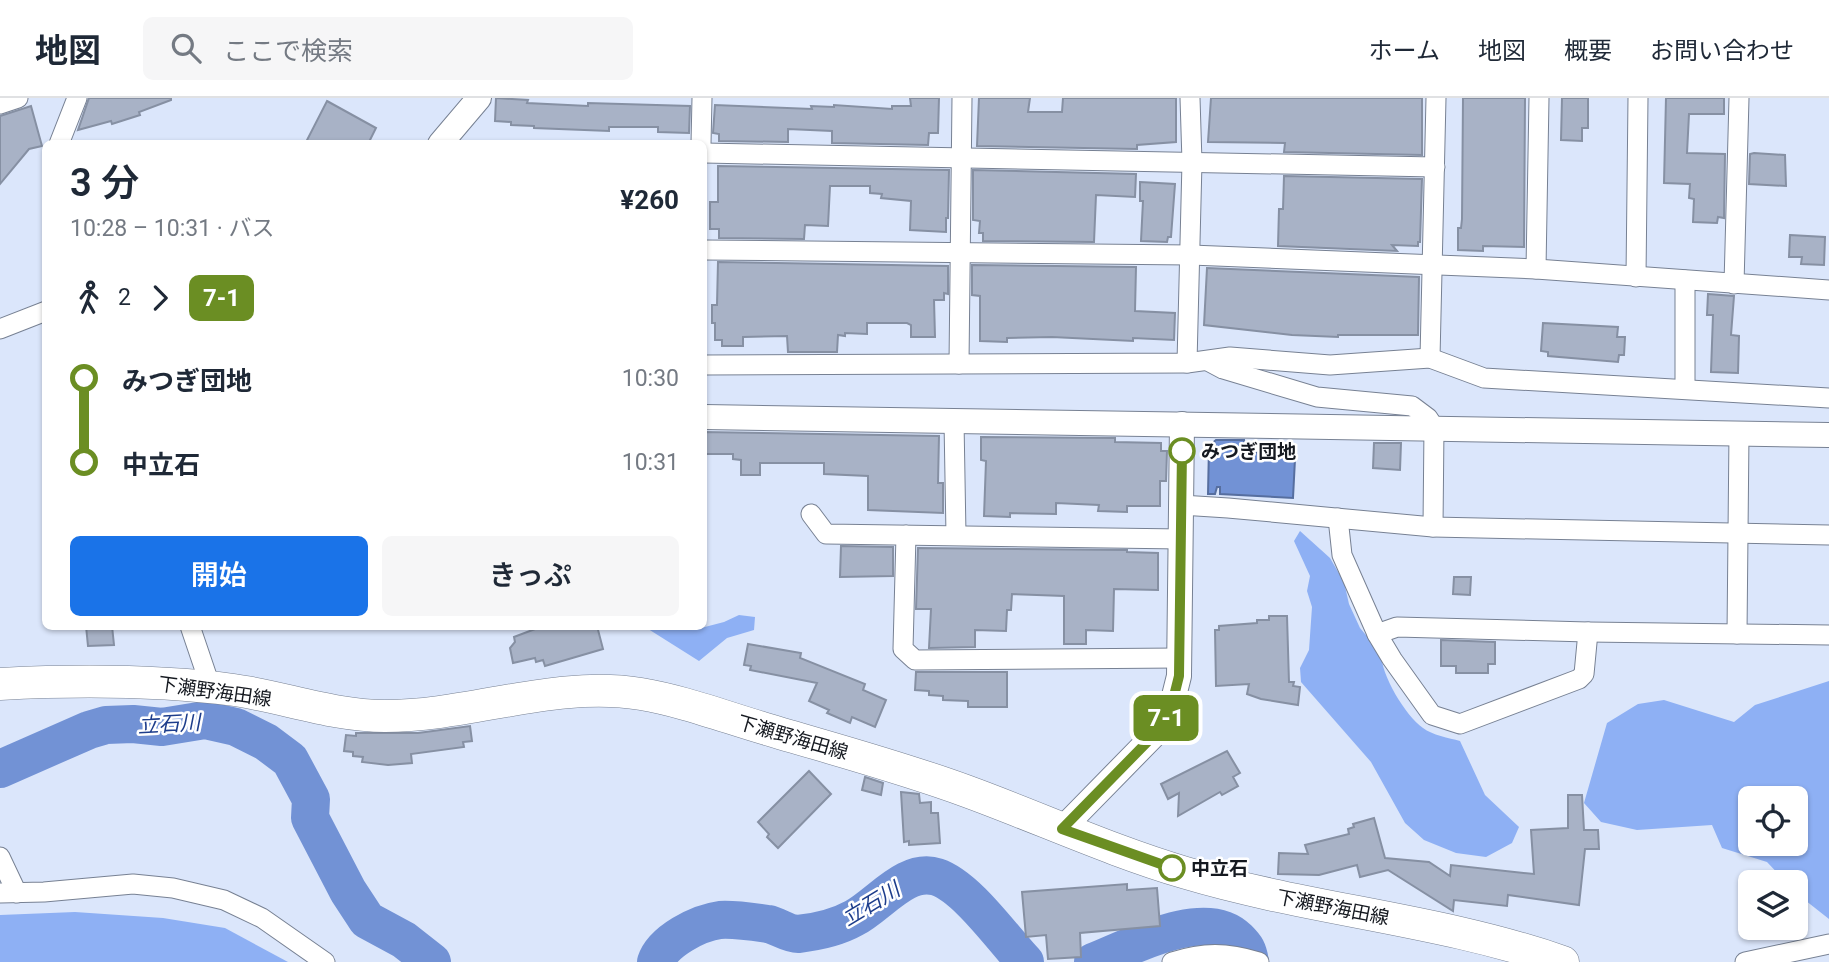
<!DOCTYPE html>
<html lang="ja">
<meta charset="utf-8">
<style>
:root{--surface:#fff;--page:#f6f6f7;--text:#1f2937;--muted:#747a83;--line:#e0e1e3;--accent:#1a73e8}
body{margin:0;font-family:Roboto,"Noto Sans JP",sans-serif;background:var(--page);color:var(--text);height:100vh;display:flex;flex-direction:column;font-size:26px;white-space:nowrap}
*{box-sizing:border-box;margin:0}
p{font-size:23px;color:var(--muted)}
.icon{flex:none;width:38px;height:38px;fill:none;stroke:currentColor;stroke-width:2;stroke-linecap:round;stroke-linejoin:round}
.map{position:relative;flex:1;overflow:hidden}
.sheet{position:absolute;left:42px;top:42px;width:665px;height:490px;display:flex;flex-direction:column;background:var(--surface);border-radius:10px;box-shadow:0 2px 5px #0004}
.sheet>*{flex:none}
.badge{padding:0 14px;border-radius:10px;font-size:24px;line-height:46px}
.fabs{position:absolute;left:1738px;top:688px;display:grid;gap:14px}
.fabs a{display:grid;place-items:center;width:70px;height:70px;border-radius:10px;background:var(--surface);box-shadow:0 2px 5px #0004;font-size:35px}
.map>.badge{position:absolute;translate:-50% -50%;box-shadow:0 0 0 4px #fff}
.legs{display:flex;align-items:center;gap:10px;height:77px;padding:0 28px;font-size:23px}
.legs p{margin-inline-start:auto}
.head{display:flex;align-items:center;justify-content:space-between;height:119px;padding:0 28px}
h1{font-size:38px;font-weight:600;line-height:52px}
.button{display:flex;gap:14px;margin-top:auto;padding:14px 28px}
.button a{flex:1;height:80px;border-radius:10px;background:var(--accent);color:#fff;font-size:28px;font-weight:600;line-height:80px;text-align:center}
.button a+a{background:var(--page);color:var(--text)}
ul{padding:0 28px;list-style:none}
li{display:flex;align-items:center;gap:24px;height:84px;font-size:26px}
li i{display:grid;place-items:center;width:10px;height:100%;margin:0 9px;background:currentColor}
li i::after{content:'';width:18px;height:18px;margin:-9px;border:5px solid;border-radius:50%;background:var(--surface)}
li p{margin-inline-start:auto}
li:first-child i{background:linear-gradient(#0000 50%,currentColor 0)}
li:last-child i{background:linear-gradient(currentColor 50%,#0000 0)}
header{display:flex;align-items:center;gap:42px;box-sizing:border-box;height:98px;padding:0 35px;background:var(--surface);border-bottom:2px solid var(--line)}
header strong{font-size:33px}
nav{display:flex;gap:38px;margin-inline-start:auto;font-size:24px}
.search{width:490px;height:63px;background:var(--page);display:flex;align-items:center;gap:18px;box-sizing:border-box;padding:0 24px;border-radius:10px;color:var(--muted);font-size:26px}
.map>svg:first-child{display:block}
.forest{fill:#8eb0f4;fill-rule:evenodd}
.water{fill:#7292d5;stroke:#566e9f;stroke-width:2}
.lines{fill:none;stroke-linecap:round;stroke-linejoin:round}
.river{stroke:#7292d5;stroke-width:38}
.building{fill:#a8b2c6;stroke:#8690a3;stroke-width:2}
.minor-casing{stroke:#778193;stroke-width:21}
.tertiary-casing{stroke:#778193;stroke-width:26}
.primary-casing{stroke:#778193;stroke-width:33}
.minor{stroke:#fff;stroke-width:19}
.tertiary{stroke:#fff;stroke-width:24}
.primary{stroke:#fff;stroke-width:32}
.line-1-casing{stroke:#fff;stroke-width:16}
.line-1{stroke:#6b8e23;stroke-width:10}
.stop-1-dot{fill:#fff;stroke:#6b8e23;stroke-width:3.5}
.labels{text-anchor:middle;stroke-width:5;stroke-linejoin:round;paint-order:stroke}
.stop-label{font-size:19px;font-weight:bold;fill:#151920;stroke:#fff;text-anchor:start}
.street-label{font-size:19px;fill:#151920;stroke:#fff}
.water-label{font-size:21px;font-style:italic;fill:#1d3d8b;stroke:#fff}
</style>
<header>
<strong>地図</strong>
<div class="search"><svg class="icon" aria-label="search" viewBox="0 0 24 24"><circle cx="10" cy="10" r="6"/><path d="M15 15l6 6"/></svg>ここで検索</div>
<nav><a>ホーム</a><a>地図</a><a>概要</a><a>お問い合わせ</a></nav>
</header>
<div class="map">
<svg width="1829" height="864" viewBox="0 0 1829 864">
<rect width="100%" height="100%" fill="#dbe6fb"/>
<g class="forest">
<path d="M 1300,433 L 1330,460 L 1344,484 L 1349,506 L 1360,530 L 1381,555 C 1381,577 1405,617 1423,630 C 1432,637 1449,640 1460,643 L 1485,697 L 1519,729 L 1512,745 L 1486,759 L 1456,755 L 1424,742 L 1405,725 L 1371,664 L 1301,584 L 1300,570 L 1309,552 L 1312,509 L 1307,493 L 1310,478 L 1294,443 Z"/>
<polygon points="739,517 755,519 754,532 727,540 699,563 645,529 701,530 724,524"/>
<path d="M 1829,583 L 1829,821 L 1796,795 L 1796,784 L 1786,784 L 1767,764 L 1722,750 L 1712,727 L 1637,732 L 1601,724 L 1584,705 L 1607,625 L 1638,606 L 1664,602 L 1734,624 L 1755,607 ZM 1796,700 L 1796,746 L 1750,746 L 1750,700 Z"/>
<polygon points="75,814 163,820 225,830 288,864 0,864 0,817"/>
</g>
<polygon class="water" points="1216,342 1244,342 1245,354 1286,356 1295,361 1293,400 1220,396 1220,389 1217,389 1215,396 1208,396 1209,348"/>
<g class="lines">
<g class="river">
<polyline points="0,671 89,632 106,627 133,626 162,629 205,622 236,629 266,644 290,662 311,701 310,720 348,793 367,822 404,842 432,864"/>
<path d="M 656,864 C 663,843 698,825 720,822 C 734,821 754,824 768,826 C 778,828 788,836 798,836 C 816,834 838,829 854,820 C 879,807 906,769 937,779 C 967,789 1003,841 1025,864"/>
<path d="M 1093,864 C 1129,850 1205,808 1238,841 C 1246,849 1248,852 1250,864"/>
</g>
</g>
<g class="building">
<polygon points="89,0 171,0 171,2 139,14 140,17 112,26 111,23 78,32"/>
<polygon points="496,0 528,2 527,5 588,8 588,5 690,8 689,35 658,34 658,29 609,29 609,33 534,30 534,28 511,27 511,24 495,23"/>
<polygon points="910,0 939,0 938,35 929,35 928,47 832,45 832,33 788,31 788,44 719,43 719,36 713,35 715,7 812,11 811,8 834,9 834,7 892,11 892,8 911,8"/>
<polygon points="979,0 1030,0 1028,14 1062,14 1063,0 1176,0 1176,44 1137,47 1137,51 977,48"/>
<polygon points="1211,0 1422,0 1422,57 1284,54 1285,45 1208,44"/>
<polygon points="1463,0 1525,0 1524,149 1483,148 1483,153 1458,152 1458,130 1461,130 1462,121"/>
<polygon points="1562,0 1588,0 1588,30 1582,30 1582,43 1561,42"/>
<polygon points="1666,0 1724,0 1724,16 1689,16 1687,55 1725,56 1724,120 1718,119 1717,125 1693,124 1694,101 1689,100 1690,86 1664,85"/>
<polygon points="327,3 376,30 368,46 305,46"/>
<polygon points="31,8 42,48 29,51 0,86 0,18"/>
<polygon points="1754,55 1785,57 1786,88 1749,86 1750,56"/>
<polygon points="718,68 949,72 948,120 946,120 946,134 910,132 911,103 881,100 882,96 870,95 870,88 830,88 828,128 805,127 804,141 719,140 719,131 710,131 710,104 718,104"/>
<polygon points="973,72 1136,76 1135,99 1096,97 1094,144 983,143 983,135 979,135 980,123 973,122"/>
<polygon points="1284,78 1422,81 1420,144 1418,144 1418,148 1392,147 1397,153 1278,148 1279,111 1283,111"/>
<polygon points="1140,84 1175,86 1171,139 1168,139 1167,144 1141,143 1143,103 1140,103"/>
<polygon points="1790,137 1825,139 1824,167 1801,166 1802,159 1789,159"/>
<polygon points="718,164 948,168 948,196 944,195 944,202 934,202 935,239 911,239 911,227 907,225 867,225 867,236 845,235 845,238 838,237 837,254 788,254 787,238 743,239 743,248 722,248 722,242 715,242 715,225 712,225 712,207 717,207"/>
<polygon points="972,167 1136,169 1135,213 1175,215 1174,242 1133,240 1133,243 1052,239 1007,240 1007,244 980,243 980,198 972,197"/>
<polygon points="1207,170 1419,179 1418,237 1338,237 1338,239 1292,237 1204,227"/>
<polygon points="1708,196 1734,198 1731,237 1739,238 1738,275 1711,274 1713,217 1707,217"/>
<polygon points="1543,225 1618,229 1617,239 1625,239 1624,257 1619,257 1618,264 1548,258 1548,254 1541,253"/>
<polygon points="704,334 939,338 938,385 943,385 943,415 868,412 868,378 824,376 824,365 760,365 760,377 741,377 741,362 733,361 733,356 704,356"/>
<polygon points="981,339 1115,340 1115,344 1161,345 1161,353 1167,353 1166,383 1160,383 1160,408 1127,408 1127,414 1098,413 1099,407 1056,405 1056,416 1010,415 1010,419 984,418 986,363 981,362"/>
<polygon points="1374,345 1401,345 1400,372 1373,370"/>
<polygon points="841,448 893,449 893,478 840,479"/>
<polygon points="918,450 1127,452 1127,454 1158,455 1158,492 1114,491 1113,533 1086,532 1086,546 1064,546 1064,498 1012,496 1011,512 1007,512 1006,533 975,532 975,549 929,550 931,511 916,511"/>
<polygon points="1454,479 1471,479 1470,497 1453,496"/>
<polygon points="1269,518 1287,518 1289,584 1294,584 1293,588 1300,589 1298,607 1261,601 1247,596 1249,586 1216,588 1215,532 1219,532 1219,528 1257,525 1257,522 1269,522"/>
<polygon points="86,528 112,528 114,547 88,548"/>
<polygon points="543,528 597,528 603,551 545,568 543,562 536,564 535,560 513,565 510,550 515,544 514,539"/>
<polygon points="1441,542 1495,544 1495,566 1488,566 1488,575 1456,575 1456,568 1441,568"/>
<polygon points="748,546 801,555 800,560 865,586 863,592 886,602 875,629 852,619 850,625 827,615 829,612 809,603 817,585 750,572 751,568 744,567"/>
<polygon points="916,574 1007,574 1007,609 968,609 968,603 943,602 943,598 929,597 929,593 915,592"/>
<polygon points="470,628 472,643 463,644 464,649 411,656 412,665 388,667 362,664 363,659 353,658 353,654 344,653 346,637 356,638 356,635 418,635"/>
<polygon points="1227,653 1240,675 1233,679 1238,688 1222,697 1220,694 1178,718 1179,695 1168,701 1161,686"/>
<polygon points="809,673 831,696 778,750 767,739 769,736 758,724"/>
<polygon points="865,679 883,685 881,697 862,692"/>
<polygon points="901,694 919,696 920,705 931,704 931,715 938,715 940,745 909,747 909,743 904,744"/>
<polygon points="1568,697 1582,697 1584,732 1598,732 1599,751 1585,751 1579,807 1508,797 1507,808 1454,802 1453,813 1388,772 1360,779 1357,767 1319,777 1278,776 1279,755 1308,756 1305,747 1349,736 1348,731 1354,729 1353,726 1374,720 1385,760 1429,764 1450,778 1451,767 1534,776 1531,732 1568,730"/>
<polygon points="1127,786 1127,792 1157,790 1160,828 1080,835 1081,859 1048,861 1046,837 1026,839 1022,794"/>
</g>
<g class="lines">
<defs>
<g id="minor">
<polyline points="0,6 18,0"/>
<polyline points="59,46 77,0"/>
<polyline points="701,46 702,0"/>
<polyline points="704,55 1435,69"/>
<polyline points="704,152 1191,157 1536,171 1829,192"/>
<polyline points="1536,171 1539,0"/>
<polyline points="1636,179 1638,0"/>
<polyline points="1685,182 1685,291"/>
<polyline points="1734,186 1739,0"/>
<polyline points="0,231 46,213"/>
<polyline points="1430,260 1436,0"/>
<polyline points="1208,263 1223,271 1317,299 1412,308 1428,320 1434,329 1433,429"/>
<polyline points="1187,265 1192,64 1190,0"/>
<polyline points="959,266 962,0"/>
<polyline points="704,267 1187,265 1230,259 1330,267 1430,260 1484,280 1829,300"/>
<polyline points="954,323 956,437"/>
<polyline points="1181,407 1228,410 1433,429 1829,437"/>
<polyline points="811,416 826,436 1182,441"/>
<polyline points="1338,420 1342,457 1377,536 1392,561 1432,617 1460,626 1579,581 1584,576 1588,534"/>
<polyline points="906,437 903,551 915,562 1179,560"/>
<polyline points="190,528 211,590"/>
<polyline points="1377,536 1397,529 1588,534 1829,537"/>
<polyline points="1737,536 1739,335"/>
<polyline points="0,759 17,795"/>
<polyline points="0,795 44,794 133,786 173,790 224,802 262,820 325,864"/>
<path d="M 1172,864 C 1204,854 1226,854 1259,864"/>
<polyline points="1745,864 1829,846"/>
</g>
<g id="tertiary">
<polyline points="440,46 479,0"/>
<polyline points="704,319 1829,337"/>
<polyline points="1062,731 1155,636 1172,606 1179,578 1182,326"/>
</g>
<path id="primary" d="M 0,586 C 78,582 157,582 234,592 C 284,599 333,618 385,618 C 471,618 555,582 641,596 C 683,603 725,619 766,631 C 833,651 901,669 966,693 C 1040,720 1111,753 1186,775 C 1310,812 1440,821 1563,864"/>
</defs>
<use href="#minor" class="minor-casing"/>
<use href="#tertiary" class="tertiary-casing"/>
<use href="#primary" class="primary-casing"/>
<use href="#minor" class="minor"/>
<use href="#tertiary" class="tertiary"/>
<use href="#primary" class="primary"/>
</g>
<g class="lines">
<defs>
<polyline id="line-1" points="1172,770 1062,731 1155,636 1172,606 1179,578 1182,353"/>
</defs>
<use href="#line-1" class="line-1-casing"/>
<use href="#line-1" class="line-1"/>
</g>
<g class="stop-1-dot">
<circle cx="1182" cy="353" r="12"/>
<circle cx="1172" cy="770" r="12"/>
</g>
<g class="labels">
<g class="stop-label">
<text x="1201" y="360">みつぎ団地</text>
<text x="1191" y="777">中立石</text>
</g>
<g class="street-label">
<text transform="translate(215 593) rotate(8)" y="7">下瀬野海田線</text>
<text transform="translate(793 639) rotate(16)" y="7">下瀬野海田線</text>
<text transform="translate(1333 809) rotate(11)" y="7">下瀬野海田線</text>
</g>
<g class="water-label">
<text transform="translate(169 626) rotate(-3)" y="7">立石川</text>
<text transform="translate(871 806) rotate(-31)" y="7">立石川</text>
</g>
</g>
</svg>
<div class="fabs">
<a><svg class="icon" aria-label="locate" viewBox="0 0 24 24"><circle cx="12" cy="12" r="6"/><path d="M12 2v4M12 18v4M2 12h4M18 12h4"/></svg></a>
<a><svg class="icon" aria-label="layers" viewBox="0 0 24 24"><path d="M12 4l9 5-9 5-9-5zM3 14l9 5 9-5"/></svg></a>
</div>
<b class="badge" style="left:1166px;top:620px;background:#6b8e23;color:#fff">7-1</b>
<section class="sheet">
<div class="head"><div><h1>3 分</h1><p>10:28 – 10:31 · バス</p></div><b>¥260</b></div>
<div class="legs"><svg class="icon" aria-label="walk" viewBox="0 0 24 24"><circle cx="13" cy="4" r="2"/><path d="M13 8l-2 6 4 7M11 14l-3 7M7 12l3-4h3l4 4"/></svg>2<svg class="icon" aria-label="forward" viewBox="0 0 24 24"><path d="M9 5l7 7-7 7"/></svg><b class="badge" style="background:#6b8e23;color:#fff">7-1</b></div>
<ul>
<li><i style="color:#6b8e23"></i><b>みつぎ団地</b><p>10:30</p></li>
<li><i style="color:#6b8e23"></i><b>中立石</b><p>10:31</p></li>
</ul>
<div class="button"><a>開始</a><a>きっぷ</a></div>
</section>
</div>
